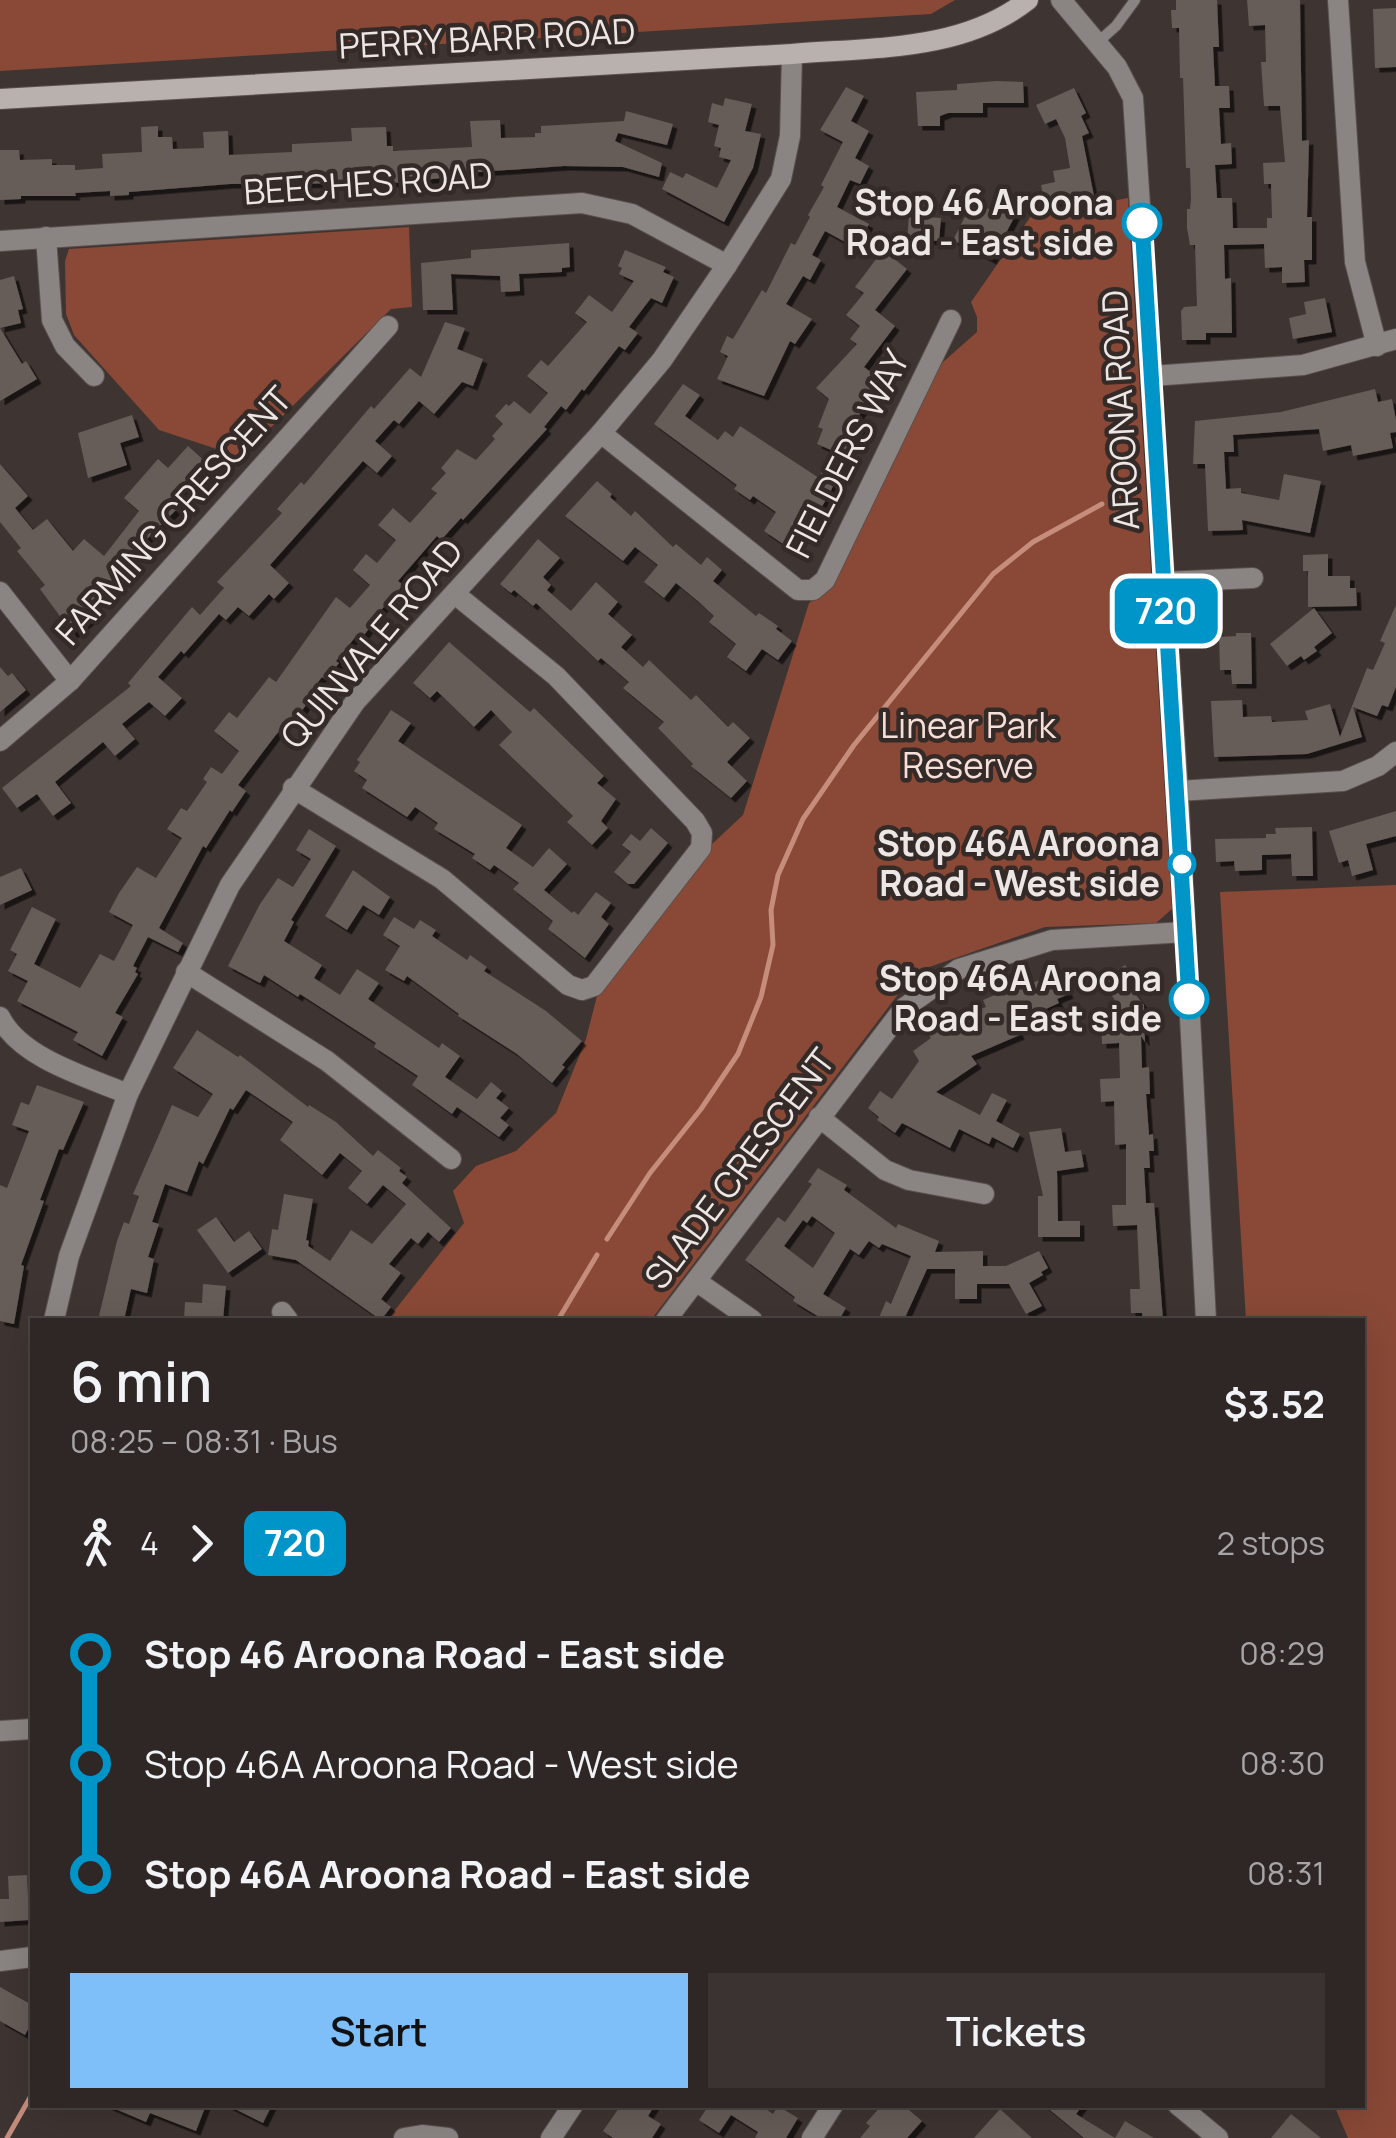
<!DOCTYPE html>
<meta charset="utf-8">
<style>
:root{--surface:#2e2725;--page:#3a3332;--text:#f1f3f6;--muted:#a7a5a7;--line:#494442;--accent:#7ebef9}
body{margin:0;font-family:Manrope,sans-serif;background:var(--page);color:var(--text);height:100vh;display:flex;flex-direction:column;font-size:38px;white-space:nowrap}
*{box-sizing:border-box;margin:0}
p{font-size:32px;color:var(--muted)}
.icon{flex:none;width:55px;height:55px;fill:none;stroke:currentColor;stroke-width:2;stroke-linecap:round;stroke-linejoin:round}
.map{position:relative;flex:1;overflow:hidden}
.drawer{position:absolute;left:30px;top:1318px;width:1335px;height:790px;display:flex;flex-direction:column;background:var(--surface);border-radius:0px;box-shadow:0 10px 40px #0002,0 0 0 2px var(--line)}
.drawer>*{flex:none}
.badge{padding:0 20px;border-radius:15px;font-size:35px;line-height:65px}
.map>.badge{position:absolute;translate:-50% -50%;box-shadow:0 0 0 5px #fff}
.legs{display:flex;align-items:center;gap:15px;height:110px;padding:0 40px;font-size:32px}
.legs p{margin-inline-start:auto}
.headline{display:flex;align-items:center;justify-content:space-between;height:170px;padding:0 40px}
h1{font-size:55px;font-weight:600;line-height:75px}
.cta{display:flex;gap:20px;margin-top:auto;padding:20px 40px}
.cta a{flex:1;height:115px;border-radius:0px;background:var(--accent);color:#111;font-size:40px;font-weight:600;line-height:115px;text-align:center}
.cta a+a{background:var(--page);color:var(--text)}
ul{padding:0 40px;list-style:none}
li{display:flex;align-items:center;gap:35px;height:110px;font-size:38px}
li i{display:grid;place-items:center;width:15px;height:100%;margin:0 12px;background:currentColor}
li i::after{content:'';width:25px;height:25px;margin:-12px;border:8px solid;border-radius:50%;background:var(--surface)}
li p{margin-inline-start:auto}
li:first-child i{background:linear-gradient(#0000 50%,currentColor 0)}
li:last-child i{background:linear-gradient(currentColor 50%,#0000 0)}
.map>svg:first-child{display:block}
.green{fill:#894936}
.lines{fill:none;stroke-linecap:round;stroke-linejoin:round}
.stream{stroke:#c68d7c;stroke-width:5}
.building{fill:#665b58;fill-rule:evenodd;filter:url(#shadow)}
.lane-casing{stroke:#5a504e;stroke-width:12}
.street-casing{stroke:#5a504e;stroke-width:22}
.secondary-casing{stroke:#5a504e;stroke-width:22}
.lane{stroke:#8a8583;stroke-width:10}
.street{stroke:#8a8583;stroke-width:20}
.secondary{stroke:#b9b1ae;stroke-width:20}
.line-1-casing{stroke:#fff;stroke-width:22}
.line-1{stroke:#0095c8;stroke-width:15}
.stop-1-dot{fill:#fff;stroke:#0095c8;stroke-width:5}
.labels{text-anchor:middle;stroke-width:9;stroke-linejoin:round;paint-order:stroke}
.street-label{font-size:35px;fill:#ece6e4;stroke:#342a27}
.stop-label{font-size:35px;font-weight:bold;fill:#ece6e4;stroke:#342a27;text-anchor:end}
.park-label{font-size:35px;fill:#f6dfd8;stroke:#342a27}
</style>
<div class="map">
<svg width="1396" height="2138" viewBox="0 0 1396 2138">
<defs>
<filter id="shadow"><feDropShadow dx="4.5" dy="4.5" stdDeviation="0" flood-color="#0009"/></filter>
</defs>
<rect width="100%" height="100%" fill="#3e3431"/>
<g class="green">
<polygon points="0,0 955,0 931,14 0,71"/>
<polygon points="1128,198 1172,909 1156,923 1045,927 915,972 651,1320 387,1320 464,1223 453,1191 476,1166 516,1151 556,1113 586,1039 597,996 711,845 743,815 809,603 828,589 935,375 943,362 977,332 977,317 971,302 1031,216"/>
<polygon points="409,227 412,307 391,309 241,457 159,430 74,335 66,314 65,261 69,249"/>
<polygon points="1396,885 1396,2138 1348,2138 1334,2105 1362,2105 1362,1320 1246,1320 1220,892"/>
</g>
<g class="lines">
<g class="stream">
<polyline points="607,1239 650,1173 701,1109 738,1054 761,997 773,945 771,910 778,875 803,819 854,745 993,574 1033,542 1102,504"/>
<polyline points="558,1320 597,1255"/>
<polyline points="7,2138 32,2094"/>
</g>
</g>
<g class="building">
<polygon points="1176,0 1217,0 1219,47 1213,47 1215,86 1229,86 1230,108 1219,108 1221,144 1231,143 1232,164 1215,165 1217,198 1232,198 1233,228 1267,228 1267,218 1272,218 1271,184 1264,184 1263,163 1285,162 1280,106 1264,106 1261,62 1266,62 1265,25 1249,26 1247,0 1300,0 1302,141 1309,140 1307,217 1312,217 1312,260 1304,260 1305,282 1282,283 1282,267 1265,268 1264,244 1224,245 1225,279 1231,278 1232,333 1206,333 1206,340 1182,340 1181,311 1184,307 1197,306 1195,245 1190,245 1187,228 1187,209 1190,209 1191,199 1190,168 1186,168 1183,78 1180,78 1179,28 1172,28 1171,10 1176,10"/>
<polygon points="1396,8 1396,67 1375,68 1373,9"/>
<polygon points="997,81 1023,82 1024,103 983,103 983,113 948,113 940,116 940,126 918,126 916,92 957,90 957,84"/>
<polygon points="846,87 864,96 851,121 869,131 855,158 869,166 860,184 850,180 837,207 869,224 856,248 825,231 812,255 821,260 810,280 803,276 786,304 812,319 795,344 790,341 764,396 717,379 728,356 720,352 727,336 733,339 762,290 766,293 791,243 795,245 810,217 808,215 824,187 821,185 843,142 820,130"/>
<polygon points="1074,88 1086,113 1081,116 1089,133 1082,136 1094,196 1045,205 1041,185 1055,182 1053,171 1070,168 1065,138 1056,119 1045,124 1036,105"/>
<polygon points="725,98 752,104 745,131 761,134 753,168 724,222 662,189 670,172 683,178 686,173 717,188 731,160 719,157 721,148 714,146 719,125 708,122 712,103 723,106"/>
<polygon points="626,111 673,124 667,145 618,133 615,141 662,163 659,177 623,167 564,166 452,174 452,177 395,183 230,184 129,192 129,195 110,196 110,191 75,193 76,196 21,196 21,199 0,200 0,150 19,150 20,160 52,159 52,165 75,165 75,170 103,168 102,154 142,152 141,127 158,126 158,137 172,137 173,149 204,148 203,132 228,131 229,155 292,152 292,144 352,141 351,128 386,127 387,146 393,146 393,151 472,147 470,121 500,120 501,138 535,137 535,133 541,133 541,126 624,121"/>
<polygon points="910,197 929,199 928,217 941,218 939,241 922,240 921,246 907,245"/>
<polygon points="998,197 1019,208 992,260 953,240 970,207 981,213 984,207 991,210"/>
<polygon points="569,243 570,267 562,268 562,272 519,274 520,291 501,292 500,276 451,274 453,310 423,310 421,263 471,258 471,250"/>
<polygon points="625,250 666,267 663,272 674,277 662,303 651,298 629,327 638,333 625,350 619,346 584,391 582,389 566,410 561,406 544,427 547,429 463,520 461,518 441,540 437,536 398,581 403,585 369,624 371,626 361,639 357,635 336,661 339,663 326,680 322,677 302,702 306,705 294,722 290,719 275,736 238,785 246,791 232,812 230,810 206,848 203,846 159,928 183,943 178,952 148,937 133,966 137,968 135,972 138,974 115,1013 123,1017 102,1056 73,1040 78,1032 17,1001 28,981 8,971 17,954 10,950 32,907 56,919 34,964 80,988 100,954 114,961 133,925 109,912 119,893 137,867 156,878 182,838 167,829 181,808 187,811 207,782 203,779 211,767 222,774 239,751 214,731 229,712 237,718 269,677 276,682 336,597 350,608 370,585 353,570 366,554 377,563 396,540 378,525 393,508 410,523 437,493 431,489 446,473 441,468 457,449 476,460 495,439 492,436 503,424 495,416 506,404 509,406 514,401 530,414 548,393 527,376 541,360 548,366 587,322 575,313 589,295 612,312 634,281 619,274 622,268 618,266"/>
<polygon points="883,250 907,269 875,310 895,326 864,367 884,382 853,423 864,428 859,441 853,438 830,493 795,552 764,531 776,512 753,496 750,500 734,489 737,485 654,424 683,384 700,395 685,416 718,440 725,431 733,437 740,426 819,478 831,450 817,444 823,429 818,427 829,399 816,388 857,344 850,339 860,326 846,315 864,293 855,287"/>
<polygon points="14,276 23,309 18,310 21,323 0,328 22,364 26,361 37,379 0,401 0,280"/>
<polygon points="1325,298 1332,332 1293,339 1289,318 1306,314 1304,302"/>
<polygon points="445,322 465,328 457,349 483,359 473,386 462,382 434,414 419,401 399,424 394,420 375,441 392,456 377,473 363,461 270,565 289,583 274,599 269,594 249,616 238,607 226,620 219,614 184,654 181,651 158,677 182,698 165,716 149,702 122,724 135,739 115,756 103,742 55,782 71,803 53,816 37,794 17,808 2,788 131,686 128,683 192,607 200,615 224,588 217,582 282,513 277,509 301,482 304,485 371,406 374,409 410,368 421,377"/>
<polygon points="1375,389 1378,402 1392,399 1396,420 1396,432 1390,433 1393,448 1353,456 1351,445 1323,451 1319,429 1233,435 1234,452 1224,452 1226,489 1241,488 1241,493 1279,500 1284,474 1321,481 1310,533 1242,520 1243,530 1208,531 1205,464 1193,464 1195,421 1281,412"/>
<polygon points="132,415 139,437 120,443 127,465 88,478 78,433"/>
<polygon points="188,446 207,463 169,504 176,510 138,548 120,571 122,573 93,606 99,613 73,634 40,589 45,585 17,551 21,548 0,522 0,464 28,496 15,508 33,530 47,519 73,551 84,539 104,556 139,511 124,498 158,459 168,468"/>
<polygon points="597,481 612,494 610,497 631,516 635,511 673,547 676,544 701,565 707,557 722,570 713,581 756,616 759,613 778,626 776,629 792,641 778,660 762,649 746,671 727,657 736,644 709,622 714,616 699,602 676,583 664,598 644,582 658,565 635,547 623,561 565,516"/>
<polygon points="538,539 560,558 543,577 551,585 547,590 571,611 596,582 618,602 608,614 632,635 621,647 643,667 649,660 691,700 696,695 728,727 733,722 750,738 727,762 747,781 731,798 691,766 693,764 658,728 664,722 623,688 629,682 601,658 598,661 536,603 533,606 514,590 511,593 500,584"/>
<polygon points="1328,554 1328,576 1350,576 1350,588 1356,588 1357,606 1308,607 1308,571 1303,571 1303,555"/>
<polygon points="1396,605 1396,687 1388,707 1382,705 1377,716 1353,707 1362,737 1307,754 1214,757 1211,701 1242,700 1243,717 1271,716 1272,722 1308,720 1305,711 1330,704 1340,737 1367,668 1373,670 1385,643 1380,641"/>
<polygon points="1314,608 1332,633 1314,647 1317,651 1304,660 1301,656 1287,666 1270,644"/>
<polygon points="1236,633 1251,633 1252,684 1232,684 1231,670 1220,670 1219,637 1236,636"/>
<polygon points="449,642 530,712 534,708 604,776 597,783 616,799 601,821 608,828 592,845 567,822 573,816 499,745 512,732 491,710 474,727 437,691 430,698 413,683"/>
<polygon points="0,667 8,676 12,673 26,690 0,712"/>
<polygon points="391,710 411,723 398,741 522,825 506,848 533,867 549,848 567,864 544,890 572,913 574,911 578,915 596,892 611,903 601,917 609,924 585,958 548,929 553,921 513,889 519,883 494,865 490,870 472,858 475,854 434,829 438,823 415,807 407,817 362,788 367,780 354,771 360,762 357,760"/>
<polygon points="1396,811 1396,836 1366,844 1373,870 1352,876 1348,860 1339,863 1329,831"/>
<polygon points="1312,827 1313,876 1292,876 1291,854 1262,855 1262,870 1235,871 1234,861 1216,862 1215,839 1266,838 1266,834 1276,834 1275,828"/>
<polygon points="651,828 668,843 634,884 628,884 614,872 631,852 622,845 631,834 640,841"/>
<polygon points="309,829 336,846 291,920 294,922 284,941 322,965 314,978 340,995 357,969 379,983 368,999 439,1048 442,1043 460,1056 445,1077 477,1099 491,1082 502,1091 496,1098 509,1108 500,1118 509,1125 499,1137 457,1107 452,1114 412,1085 418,1076 374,1047 376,1043 300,994 298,997 264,975 260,983 228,966 260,904 278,878 293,887 311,859 296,850"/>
<polygon points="21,868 32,890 0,905 0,877"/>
<polygon points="353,870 390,897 379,915 363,905 347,930 325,916"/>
<polygon points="394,917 414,929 420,920 436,930 432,936 467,960 470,955 487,967 484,971 546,1011 582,1041 562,1065 565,1067 552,1083 517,1054 458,1016 459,1014 407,976 404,981 385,970 400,946 383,935"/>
<polygon points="1125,965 1137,982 1130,987 1144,1005 1145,1042 1141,1036 1142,1068 1149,1067 1150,1094 1146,1094 1149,1135 1153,1134 1154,1151 1149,1151 1150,1168 1144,1168 1146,1203 1154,1203 1163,1320 1143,1320 1142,1313 1131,1313 1130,1289 1140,1289 1137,1225 1113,1226 1112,1205 1126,1205 1126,1144 1115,1145 1114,1101 1101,1102 1100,1079 1120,1078 1119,1043 1102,1044 1101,1018 1127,1017 1107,989 1112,986 1106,978"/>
<polygon points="1046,977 1049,984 1062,978 1069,994 1057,999 1059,1003 1015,1023 1020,1035 971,1056 977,1064 936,1092 980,1115 992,1093 1007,1100 996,1121 1020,1134 1013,1148 992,1137 989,1144 959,1129 950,1148 902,1123 895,1133 877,1120 879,1117 868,1108 880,1091 892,1099 919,1061 913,1051 931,1038 928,1034 947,1021 986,1007 983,1000 1002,992 1003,996"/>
<polygon points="197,1030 238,1057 240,1055 308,1107 309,1105 336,1122 373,1156 378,1150 401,1168 399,1171 407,1177 402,1183 451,1228 439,1242 428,1232 418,1244 411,1238 389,1264 401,1273 381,1299 391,1307 381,1320 296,1260 268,1255 272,1229 278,1230 284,1194 313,1199 306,1240 309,1241 308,1246 330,1261 351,1230 372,1244 406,1204 383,1185 367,1204 348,1188 362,1171 340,1153 322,1175 280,1140 293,1122 246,1090 233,1110 230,1108 203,1164 199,1161 187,1192 165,1184 152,1222 159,1224 148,1257 154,1259 147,1293 131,1289 124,1320 98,1320 117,1241 124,1222 129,1224 139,1196 133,1194 172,1105 198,1117 213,1094 173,1068"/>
<polygon points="37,1085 84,1102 63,1150 59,1149 40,1200 44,1201 21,1265 24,1266 14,1324 0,1321 0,1185 7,1188 29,1131 12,1125 21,1102 29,1105"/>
<polygon points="1061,1128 1065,1152 1081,1150 1084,1167 1057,1171 1058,1221 1080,1221 1080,1237 1038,1237 1038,1196 1043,1196 1029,1132"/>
<path d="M 818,1168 L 847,1185 L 844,1190 L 896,1228 L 898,1224 L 939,1241 L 935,1252 L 983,1251 L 983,1266 L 1006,1266 L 1039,1251 L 1048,1268 L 1041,1272 L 1043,1275 L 1029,1283 L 1042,1306 L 1026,1314 L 1009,1284 L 977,1284 L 977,1299 L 955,1299 L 955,1269 L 927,1269 L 904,1320 L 878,1320 L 886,1301 L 891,1304 L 911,1256 L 882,1244 L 879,1248 L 869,1241 L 859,1255 L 850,1249 L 823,1294 L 846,1308 L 839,1320 L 824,1320 L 793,1301 L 795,1297 L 745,1260 L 778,1217 L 785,1222 L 812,1184 L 808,1182 ZM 812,1216 L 835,1233 L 813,1268 L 784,1246 L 803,1220 L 807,1223 Z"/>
<polygon points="216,1217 234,1242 249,1231 262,1249 228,1273 197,1230"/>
<polygon points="203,1284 226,1286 223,1320 184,1320 185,1302 202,1303"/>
<polygon points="27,1875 29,1920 0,1922 0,1899 9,1899 8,1876"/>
<polygon points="0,1987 32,2005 32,2021 25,2035 0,2021"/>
<polygon points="106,2105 206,2105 196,2131 150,2113 146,2122"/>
<polygon points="227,2105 272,2105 263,2123"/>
<polygon points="621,2105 655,2105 648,2116 661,2124 652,2138 613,2138 603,2131"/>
<polygon points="709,2105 760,2105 773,2114 778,2106 798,2118 786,2138 755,2138 758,2132 731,2115 719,2133 699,2120"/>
<polygon points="882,2105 903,2105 922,2121 907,2138 860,2138 870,2126 866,2123"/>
<polygon points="1044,2105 1083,2105 1076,2114 1115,2138 1125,2121 1154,2138 1084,2138"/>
<polygon points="1000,2109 1032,2138 974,2138"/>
<polygon points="1291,2114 1321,2138 1271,2138"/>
</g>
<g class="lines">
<defs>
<polyline id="lane" points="1098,42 1116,26 1135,0"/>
<g id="street">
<polyline points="1061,0 1117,67 1133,98 1178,791 1206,1320"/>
<polyline points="1338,0 1355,262 1377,346"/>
<polyline points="46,237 52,320 65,346 94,376"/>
<polyline points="0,241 582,203 632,214 727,265"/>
<polyline points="1152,376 1303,365 1396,339"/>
<polyline points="601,433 798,590 813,590 825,580 951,320"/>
<polyline points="1164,582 1253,578"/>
<polyline points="0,592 70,681"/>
<polyline points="0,741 70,681 388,326"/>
<polyline points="293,788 442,879 568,985 582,990 594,986 701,848 702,833 695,821 556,676 455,594"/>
<polyline points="1178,791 1343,781 1378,766 1396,752"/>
<polyline points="186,972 327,1061 451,1159"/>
<path d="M 0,1017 C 20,1058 87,1077 128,1094"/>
<polyline points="819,1117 885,1170 909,1180 984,1194"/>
<polyline points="696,1281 752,1320"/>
<polyline points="282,1312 288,1320"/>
<polyline points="54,1320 69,1256 128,1094 230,885 355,702 601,433 662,360 727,265 781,179 790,136 792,54"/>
<polyline points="666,1320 904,1008 959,969 1052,940 1185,932"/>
<polyline points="0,1731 32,1729"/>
<polyline points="0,1961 32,1957"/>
<polyline points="1178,2105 1218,2138"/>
<polyline points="404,2138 422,2135 448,2138"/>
<polyline points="551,2138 573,2105"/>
<polyline points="812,2138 833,2105"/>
</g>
<path id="secondary" d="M 0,99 L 792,54 C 872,47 962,52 1028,0"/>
</defs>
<use href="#lane" class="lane-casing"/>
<use href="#street" class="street-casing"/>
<use href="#secondary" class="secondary-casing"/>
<use href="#lane" class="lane"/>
<use href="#street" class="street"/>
<use href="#secondary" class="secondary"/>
</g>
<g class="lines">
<defs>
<polyline id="line-1" points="1142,223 1189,999"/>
</defs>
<use href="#line-1" class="line-1-casing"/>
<use href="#line-1" class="line-1"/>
</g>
<g class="stop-1-dot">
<circle cx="1142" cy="223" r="18"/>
<circle cx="1182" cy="864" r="12"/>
<circle cx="1189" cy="999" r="18"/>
</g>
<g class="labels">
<g class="street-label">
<text transform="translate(487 39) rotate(-3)" y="12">PERRY BARR ROAD</text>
<text transform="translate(368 184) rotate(-4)" y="12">BEECHES ROAD</text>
<text transform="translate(1121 410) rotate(-93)" y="12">AROONA ROAD</text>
<text transform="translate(848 454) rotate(-63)" y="12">FIELDERS WAY</text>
<text transform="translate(174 516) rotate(-48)" y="12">FARMING CRESCENT</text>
<text transform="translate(372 644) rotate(-50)" y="12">QUINVALE ROAD</text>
<text transform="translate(740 1169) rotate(-53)" y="12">SLADE CRESCENT</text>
</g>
<g class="stop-label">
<text x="1114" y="215">Stop 46 Aroona<tspan x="1114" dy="40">Road - East side</tspan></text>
<text x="1160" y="856">Stop 46A Aroona<tspan x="1160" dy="40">Road - West side</tspan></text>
<text x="1162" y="991">Stop 46A Aroona<tspan x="1162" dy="40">Road - East side</tspan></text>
</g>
<g class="park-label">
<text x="968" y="738">Linear Park<tspan x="968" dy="40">Reserve</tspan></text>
</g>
</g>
</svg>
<b class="badge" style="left:1166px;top:611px;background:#0095c8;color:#fff">720</b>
<section class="drawer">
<div class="headline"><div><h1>6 min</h1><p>08:25 – 08:31 · Bus</p></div><b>$3.52</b></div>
<div class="legs"><svg class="icon" aria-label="walk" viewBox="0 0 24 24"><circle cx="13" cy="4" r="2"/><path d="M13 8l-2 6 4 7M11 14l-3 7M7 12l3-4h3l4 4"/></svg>4<svg class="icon" aria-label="forward" viewBox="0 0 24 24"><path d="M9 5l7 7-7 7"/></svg><b class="badge" style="background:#0095c8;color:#fff">720</b><p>2 stops</p></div>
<ul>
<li><i style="color:#0095c8"></i><b>Stop 46 Aroona Road - East side</b><p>08:29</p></li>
<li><i style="color:#0095c8"></i><span>Stop 46A Aroona Road - West side</span><p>08:30</p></li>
<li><i style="color:#0095c8"></i><b>Stop 46A Aroona Road - East side</b><p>08:31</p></li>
</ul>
<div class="cta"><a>Start</a><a>Tickets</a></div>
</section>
</div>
